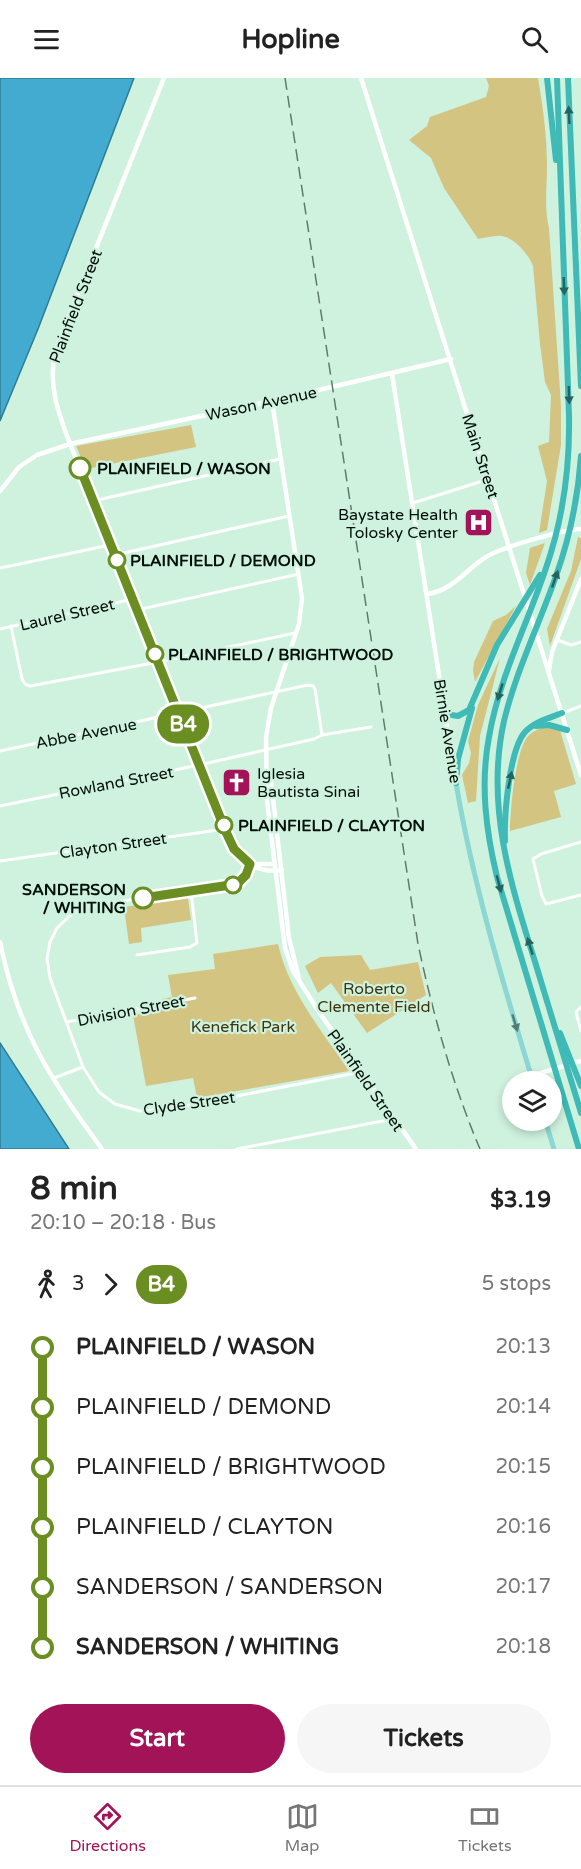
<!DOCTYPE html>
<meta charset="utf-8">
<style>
:root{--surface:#fff;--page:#f6f6f6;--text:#222;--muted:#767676;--line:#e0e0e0;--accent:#a31358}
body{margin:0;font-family:"Varela Round",sans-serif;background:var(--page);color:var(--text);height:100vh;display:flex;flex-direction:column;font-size:22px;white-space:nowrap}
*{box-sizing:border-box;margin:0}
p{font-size:20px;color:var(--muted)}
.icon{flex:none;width:33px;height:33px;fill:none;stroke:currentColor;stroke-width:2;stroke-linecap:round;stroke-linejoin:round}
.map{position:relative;height:1071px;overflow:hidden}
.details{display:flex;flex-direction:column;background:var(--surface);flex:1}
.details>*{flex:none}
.badge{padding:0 12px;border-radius:20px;font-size:21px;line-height:39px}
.tools{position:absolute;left:502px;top:993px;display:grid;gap:12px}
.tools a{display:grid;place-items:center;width:60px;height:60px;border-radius:50%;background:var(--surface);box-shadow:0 3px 9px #0003;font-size:30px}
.map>.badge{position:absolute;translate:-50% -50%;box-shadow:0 0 0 3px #fff}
.legs{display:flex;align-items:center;gap:9px;height:66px;padding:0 30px;font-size:20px}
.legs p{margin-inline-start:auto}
.overview{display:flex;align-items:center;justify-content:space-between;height:102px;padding:0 30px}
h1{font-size:33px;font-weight:700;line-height:45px}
.cta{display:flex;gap:12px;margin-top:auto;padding:12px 30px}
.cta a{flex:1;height:69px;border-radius:36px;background:var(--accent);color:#fff;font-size:24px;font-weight:700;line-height:69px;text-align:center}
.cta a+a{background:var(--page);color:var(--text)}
ul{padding:0 30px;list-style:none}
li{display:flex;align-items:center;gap:21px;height:60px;font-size:22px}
li i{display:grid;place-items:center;width:9px;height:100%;margin:0 8px;background:currentColor}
li i::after{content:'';width:15px;height:15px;margin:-8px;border:4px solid;border-radius:50%;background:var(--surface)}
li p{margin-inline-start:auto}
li:first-child i{background:linear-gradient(#0000 50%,currentColor 0)}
li:last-child i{background:linear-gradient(currentColor 50%,#0000 0)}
header{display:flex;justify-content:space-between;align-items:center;height:78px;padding:0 30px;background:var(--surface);font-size:27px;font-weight:700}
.dock{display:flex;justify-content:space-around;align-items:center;height:84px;border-top:2px solid var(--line);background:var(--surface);font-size:16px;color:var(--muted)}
.dock a{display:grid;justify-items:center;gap:3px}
.dock .current{color:var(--accent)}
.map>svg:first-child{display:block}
.green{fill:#d4c481}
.water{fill:#43aad0;stroke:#307c94;stroke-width:1.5}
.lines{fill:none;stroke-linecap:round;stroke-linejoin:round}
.street{stroke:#fff;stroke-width:3}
.secondary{stroke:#fff;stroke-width:4.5}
.primary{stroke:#8cd6d4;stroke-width:5}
.highway{stroke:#3fbab7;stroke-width:6}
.rail{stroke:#62796c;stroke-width:1.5;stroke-dasharray:12 6;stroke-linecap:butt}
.oneway{fill:#226560}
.oneway2{fill:#4f7d79}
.line-1-casing{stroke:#fff;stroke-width:14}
.line-1{stroke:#6b8e23;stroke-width:9}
.stop-1-dot{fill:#fff;stroke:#6b8e23;stroke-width:3}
.labels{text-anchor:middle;stroke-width:4.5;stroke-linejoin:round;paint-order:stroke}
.street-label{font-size:16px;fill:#041009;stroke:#cef2de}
.stop-label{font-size:16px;font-weight:bold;fill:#041009;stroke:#cef2de;text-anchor:start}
.poi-label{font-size:16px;fill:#041009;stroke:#cef2de;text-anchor:end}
.park-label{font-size:16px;fill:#3e3510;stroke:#cef2de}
</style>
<header><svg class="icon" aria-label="menu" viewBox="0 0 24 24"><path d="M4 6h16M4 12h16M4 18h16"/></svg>Hopline<svg class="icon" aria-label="search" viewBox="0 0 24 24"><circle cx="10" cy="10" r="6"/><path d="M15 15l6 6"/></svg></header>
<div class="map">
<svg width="581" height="1071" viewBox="0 0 581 1071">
<rect width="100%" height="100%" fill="#cef2de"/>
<g class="green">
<path d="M 486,0 L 538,0 C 543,29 547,59 547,89 C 547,110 544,130 549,150 L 561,328 L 561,367 L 547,452 L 539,455 L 547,403 L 538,368 L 549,364 L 551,317 L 545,304 L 540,266 L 533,188 C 529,177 515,160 502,158 C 495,157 485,160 478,161 L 444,110 L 431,80 L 409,62 L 427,48 L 430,39 L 486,19 L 489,8 Z"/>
<polygon points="191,347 196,369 86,391 76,368"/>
<polygon points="578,459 581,460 581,481 550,568 547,551 571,493"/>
<polygon points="545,465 530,507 526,495 530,470"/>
<polygon points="516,528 475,604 473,592 474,584 493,543 506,537"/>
<polygon points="500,580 480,658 476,723 468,725 462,697 469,685 471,675 468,663 478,627"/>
<path d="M 545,649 L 560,652 L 576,706 L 554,713 L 561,739 L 510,753 C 510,733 515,678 526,661 C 530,654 538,651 545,649 Z"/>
<polygon points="188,820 191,842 141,850 142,864 129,866 124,829"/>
<path d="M 278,866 C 289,914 322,953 349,993 L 197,1020 L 193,1000 L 146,1008 L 133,937 L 164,931 L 162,921 L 172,919 L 168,897 L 215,891 L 213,876 Z"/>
<polygon points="361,877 370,892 418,884 426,917 367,955 331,905 318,915 305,888 320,879"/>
</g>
<g class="water">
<polygon points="0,0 134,0 38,251 0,343"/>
<polygon points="0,965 69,1071 0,1071"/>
</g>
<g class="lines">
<g class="street">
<polyline points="93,423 280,381"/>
<polyline points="413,425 489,401"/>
<polyline points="115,477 289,438"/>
<polyline points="0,490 110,467"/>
<polyline points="137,532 299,496"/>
<polyline points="11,548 22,601 25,606 30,608 158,584 295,555"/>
<polyline points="0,551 133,521"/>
<polyline points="557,562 571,567 581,564"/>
<polyline points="563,635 581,628"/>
<polyline points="0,673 308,607 313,608 315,611 322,657"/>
<polyline points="0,728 199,687 314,661 322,657 371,649"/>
<polyline points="581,764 541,776 533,781 542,818 546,826 581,817"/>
<polyline points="0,783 225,751"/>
<polyline points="250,786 244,800 237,806 89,828 73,835 57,850 50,864 47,881 50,900 83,989 99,1014 115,1026 140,1033 169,1031 361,994"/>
<polyline points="137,877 190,869 197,865 191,813"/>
<polyline points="581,929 576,934 581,953"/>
<polyline points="67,944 195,920"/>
<polyline points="54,1000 83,989"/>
<polyline points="237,1071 393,1041"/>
</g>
<g class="secondary">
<path d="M 164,0 L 55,273 C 48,308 58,334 70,366 L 233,768 C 244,787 260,795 282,792"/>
<polyline points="361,0 581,697"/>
<polyline points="392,296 455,700"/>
<polyline points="272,323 302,520 299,546 271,630 266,659 267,723 285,870 293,893 319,934 416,1071"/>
<polyline points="0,413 19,389 37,377 70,366 272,323 451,281"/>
<path d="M 427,516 C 454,512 465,492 486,479 C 501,469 563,452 581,451"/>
<polyline points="549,592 552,574 581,501"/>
<polyline points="270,694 289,860 299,900"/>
<polyline points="251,786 275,786"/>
<path d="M 0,864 C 18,953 50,1000 102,1071"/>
<polyline points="531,998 581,983"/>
</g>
<g class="primary">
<path d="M 456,705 C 473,806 503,905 533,1004"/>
<polyline points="545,1042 554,1071"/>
</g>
<g class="highway">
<polyline points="547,0 556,82"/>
<path d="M 557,0 L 569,337 C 570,390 563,441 546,490 C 527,547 499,600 489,659 C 480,707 486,753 497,799 L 579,1071"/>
<polyline points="568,0 581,308"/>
<path d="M 581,378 C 578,419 570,459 556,498 C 539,547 516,593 504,643 C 485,728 511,807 536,887 C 551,937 566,986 581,1035"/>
<polyline points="445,636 458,638 469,632 497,567 540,497"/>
<polyline points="536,648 549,647 567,652"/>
<polyline points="456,705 458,681 472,630"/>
<path d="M 505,763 C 504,739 509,672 525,654 C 534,644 549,640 562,635"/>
<polyline points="560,955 581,1008"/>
</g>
<path class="rail" d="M 285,0 L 418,866 C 433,936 452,1005 480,1071"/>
</g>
<defs><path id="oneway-solid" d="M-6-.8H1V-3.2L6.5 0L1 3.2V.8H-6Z" transform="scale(1.5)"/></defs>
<g class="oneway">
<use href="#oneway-solid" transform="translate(569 37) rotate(-93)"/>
<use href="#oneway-solid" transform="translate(564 208) rotate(88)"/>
<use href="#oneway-solid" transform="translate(569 317) rotate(88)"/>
<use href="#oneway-solid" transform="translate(555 501) rotate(-71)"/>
<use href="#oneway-solid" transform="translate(500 614) rotate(107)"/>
<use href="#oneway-solid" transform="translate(510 702) rotate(-78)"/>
<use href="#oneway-solid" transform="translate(499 806) rotate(75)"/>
<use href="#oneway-solid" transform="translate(530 868) rotate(-107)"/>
</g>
<use class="oneway2" href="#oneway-solid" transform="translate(515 945) rotate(73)"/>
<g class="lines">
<defs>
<polyline id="line-1" points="80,390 226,754 234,771 250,786 246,797 237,806 143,820"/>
</defs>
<use href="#line-1" class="line-1-casing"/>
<use href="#line-1" class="line-1"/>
</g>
<defs>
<symbol id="hospital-square" viewBox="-11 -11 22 22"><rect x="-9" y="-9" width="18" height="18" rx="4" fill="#a31358" stroke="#cef2de"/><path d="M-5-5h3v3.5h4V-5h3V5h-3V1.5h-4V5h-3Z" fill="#fff"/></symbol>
<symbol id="church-square" viewBox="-11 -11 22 22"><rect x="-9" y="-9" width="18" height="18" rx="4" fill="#a31358" stroke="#cef2de"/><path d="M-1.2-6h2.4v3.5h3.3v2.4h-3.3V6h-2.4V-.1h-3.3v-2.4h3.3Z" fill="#fff"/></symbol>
</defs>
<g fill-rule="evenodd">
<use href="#hospital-square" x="462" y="428" width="33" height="33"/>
<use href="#church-square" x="220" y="688" width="33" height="33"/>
</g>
<g class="stop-1-dot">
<circle cx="80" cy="390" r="10"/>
<circle cx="117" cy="482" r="8"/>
<circle cx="155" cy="576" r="8"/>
<circle cx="224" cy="747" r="8"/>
<circle cx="233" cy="807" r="8"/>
<circle cx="143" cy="820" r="10"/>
</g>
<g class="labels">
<g class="street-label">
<text transform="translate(75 228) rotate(-69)" y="6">Plainfield Street</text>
<text transform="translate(261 325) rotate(-12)" y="6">Wason Avenue</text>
<text transform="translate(481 378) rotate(72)" y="6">Main Street</text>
<text transform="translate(67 536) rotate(-13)" y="6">Laurel Street</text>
<text transform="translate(448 653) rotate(81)" y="6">Birnie Avenue</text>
<text transform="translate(86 655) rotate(-11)" y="6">Abbe Avenue</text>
<text transform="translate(116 704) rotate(-11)" y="6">Rowland Street</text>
<text transform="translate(113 767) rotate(-8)" y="6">Clayton Street</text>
<text transform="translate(131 932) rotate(-11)" y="6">Division Street</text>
<text transform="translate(366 1002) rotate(55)" y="6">Plainfield Street</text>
<text transform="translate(189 1025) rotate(-8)" y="6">Clyde Street</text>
</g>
<g class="stop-label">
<text x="97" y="396">PLAINFIELD / WASON</text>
<text x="130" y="488">PLAINFIELD / DEMOND</text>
<text x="168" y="582">PLAINFIELD / BRIGHTWOOD</text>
<text x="238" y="753">PLAINFIELD / CLAYTON</text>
<text x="126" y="817" text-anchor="end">SANDERSON<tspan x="126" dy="18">/ WHITING</tspan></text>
</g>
<g class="poi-label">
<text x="458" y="442">Baystate Health<tspan x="458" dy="18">Tolosky Center</tspan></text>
<text x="257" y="701" text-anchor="start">Iglesia<tspan x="257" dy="18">Bautista Sinai</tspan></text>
</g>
<g class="park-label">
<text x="374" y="916">Roberto<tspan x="374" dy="18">Clemente Field</tspan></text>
<text x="243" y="954">Kenefick Park</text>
</g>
</g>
</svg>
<div class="tools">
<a><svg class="icon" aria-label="layers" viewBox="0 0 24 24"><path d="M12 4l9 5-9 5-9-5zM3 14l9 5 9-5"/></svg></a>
</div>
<b class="badge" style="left:183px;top:646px;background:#6b8e23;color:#fff">B4</b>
</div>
<section class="details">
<div class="overview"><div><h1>8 min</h1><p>20:10 – 20:18 · Bus</p></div><b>$3.19</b></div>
<div class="legs"><svg class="icon" aria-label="walk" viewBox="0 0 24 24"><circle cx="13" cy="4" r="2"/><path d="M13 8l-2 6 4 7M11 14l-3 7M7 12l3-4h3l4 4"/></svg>3<svg class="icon" aria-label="forward" viewBox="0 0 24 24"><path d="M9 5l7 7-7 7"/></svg><b class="badge" style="background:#6b8e23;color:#fff">B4</b><p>5 stops</p></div>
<ul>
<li><i style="color:#6b8e23"></i><b>PLAINFIELD / WASON</b><p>20:13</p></li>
<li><i style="color:#6b8e23"></i><span>PLAINFIELD / DEMOND</span><p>20:14</p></li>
<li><i style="color:#6b8e23"></i><span>PLAINFIELD / BRIGHTWOOD</span><p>20:15</p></li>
<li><i style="color:#6b8e23"></i><span>PLAINFIELD / CLAYTON</span><p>20:16</p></li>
<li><i style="color:#6b8e23"></i><span>SANDERSON / SANDERSON</span><p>20:17</p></li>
<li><i style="color:#6b8e23"></i><b>SANDERSON / WHITING</b><p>20:18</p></li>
</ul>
<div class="cta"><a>Start</a><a>Tickets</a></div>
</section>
<nav class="dock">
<a class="current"><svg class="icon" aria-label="directions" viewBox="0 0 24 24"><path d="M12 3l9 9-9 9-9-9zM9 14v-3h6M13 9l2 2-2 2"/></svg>Directions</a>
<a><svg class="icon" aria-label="map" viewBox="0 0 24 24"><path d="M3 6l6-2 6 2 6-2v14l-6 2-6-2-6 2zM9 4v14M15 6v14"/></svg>Map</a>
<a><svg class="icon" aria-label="tickets" viewBox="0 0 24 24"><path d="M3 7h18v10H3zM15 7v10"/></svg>Tickets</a>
</nav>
